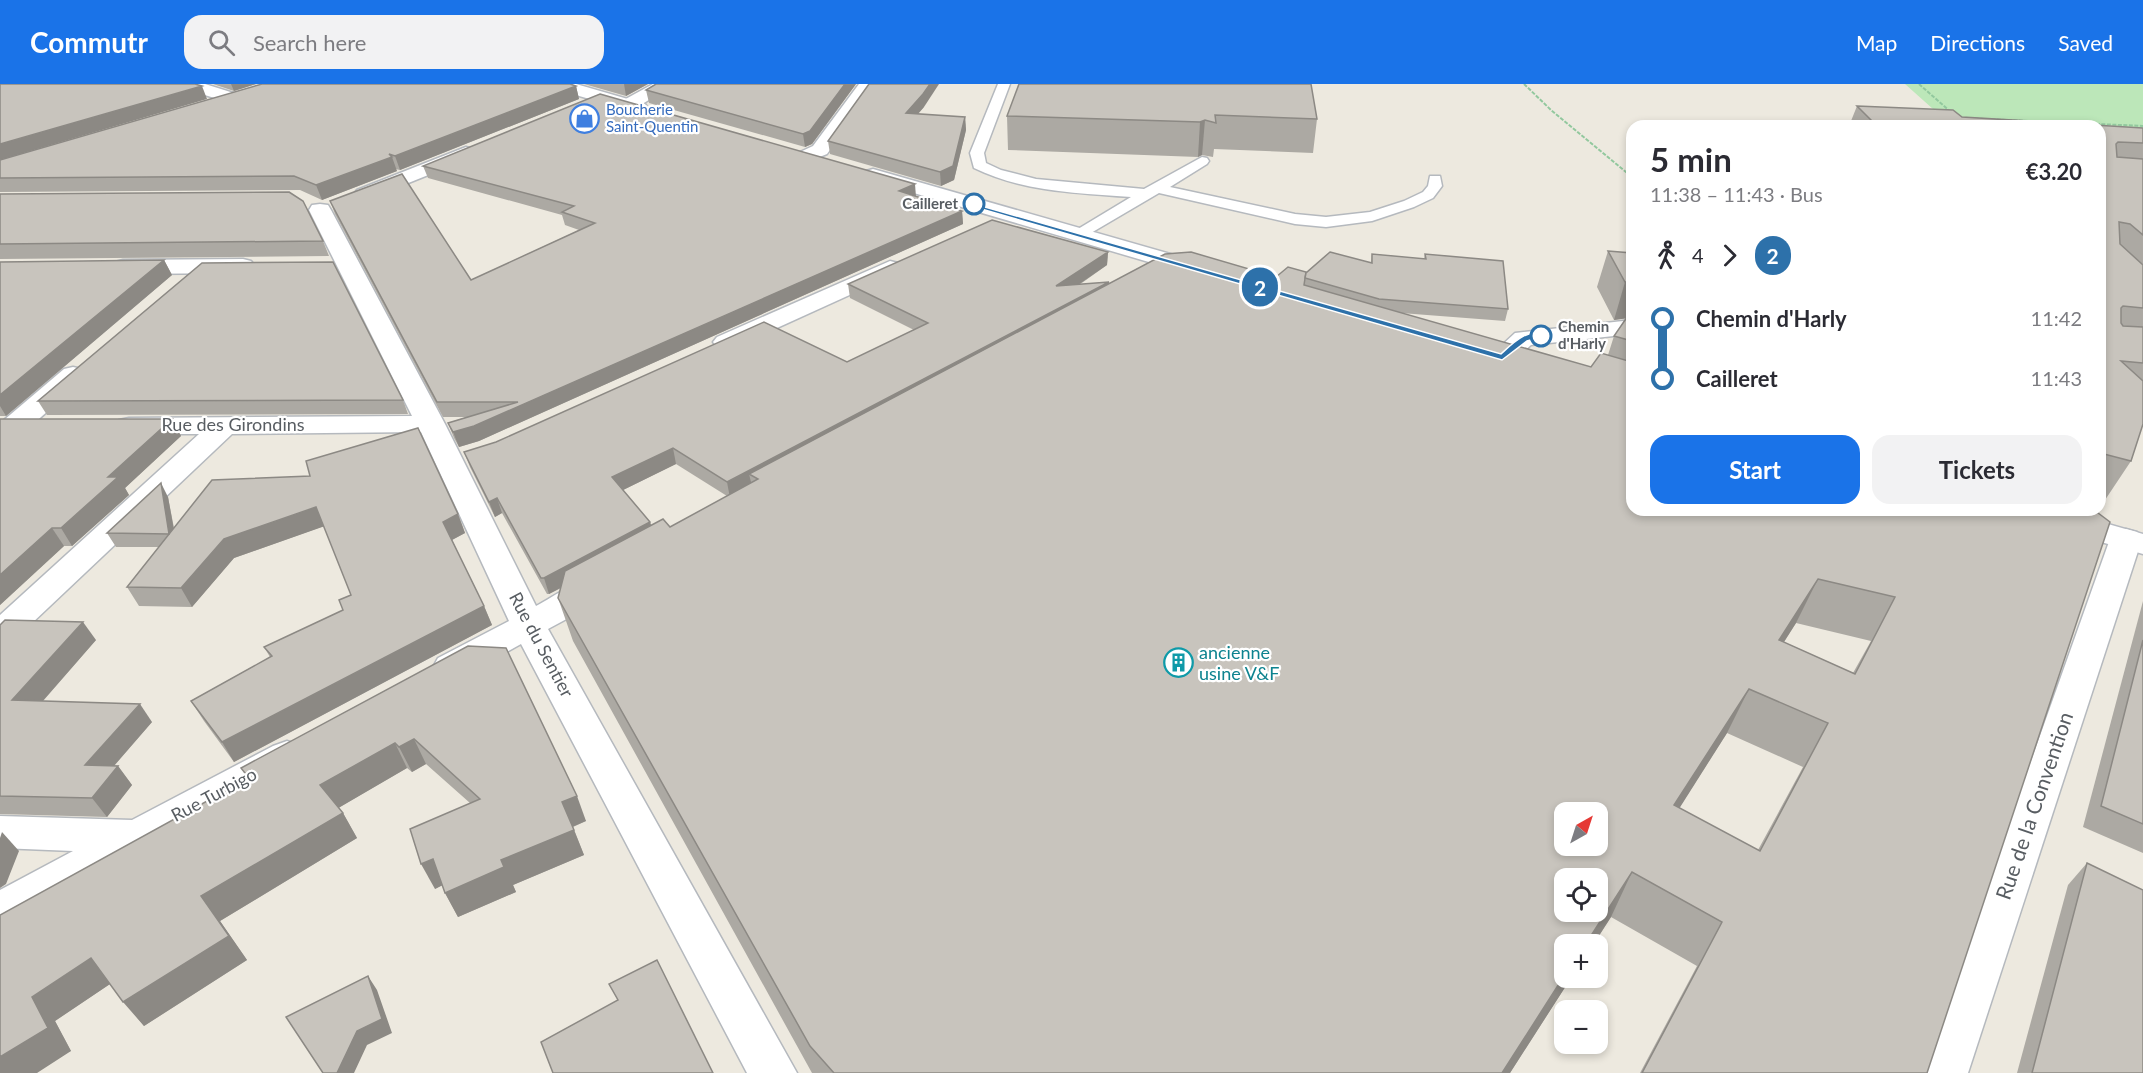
<!DOCTYPE html>
<meta charset="utf-8">
<style>
:root{--surface:#fff;--page:#f2f2f3;--text:#2b2b33;--muted:#7c7c81;--accent:#1a73e8}
body{margin:0;font-family:Lato,sans-serif;background:var(--page);color:var(--text);height:100vh;display:flex;flex-direction:column;font-size:22px;white-space:nowrap}
*{box-sizing:border-box;margin:0}
p{font-size:20px;color:var(--muted)}
.icon{flex:none;width:33px;height:33px;fill:none;stroke:currentColor;stroke-width:2;stroke-linecap:round;stroke-linejoin:round}
.map{position:relative;flex:1;overflow:hidden}
.drawer{position:absolute;left:1626px;top:36px;width:480px;height:396px;display:flex;flex-direction:column;background:var(--surface);border-radius:18px;box-shadow:0 3px 9px #0003}
.drawer>*{flex:none}
.badge{padding:0 12px;border-radius:20px;font-size:21px;line-height:39px}
.needle{width:39px;rotate:39deg}
.fabs{position:absolute;left:1554px;top:718px;display:grid;gap:12px}
.fabs a{display:grid;place-items:center;width:54px;height:54px;border-radius:12px;background:var(--surface);box-shadow:0 3px 9px #0003;font-size:30px}
.map>.badge{position:absolute;translate:-50% -50%;box-shadow:0 0 0 3px #fff}
.legs{display:flex;align-items:center;gap:9px;height:66px;padding:0 24px;font-size:20px}
.legs p{margin-inline-start:auto}
.overview{display:flex;align-items:center;justify-content:space-between;height:102px;padding:0 24px}
h1{font-size:33px;font-weight:700;line-height:45px}
.action{display:flex;gap:12px;margin-top:auto;padding:12px 24px}
.action a{flex:1;height:69px;border-radius:18px;background:var(--accent);color:#fff;font-size:24px;font-weight:700;line-height:69px;text-align:center}
.action a+a{background:var(--page);color:var(--text)}
ul{padding:0 24px;list-style:none}
li{display:flex;align-items:center;gap:21px;height:60px;font-size:22px}
li i{display:grid;place-items:center;width:9px;height:100%;margin:0 8px;background:currentColor}
li i::after{content:'';width:15px;height:15px;margin:-8px;border:4px solid;border-radius:50%;background:var(--surface)}
li p{margin-inline-start:auto}
li:first-child i{background:linear-gradient(#0000 50%,currentColor 0)}
li:last-child i{background:linear-gradient(currentColor 50%,#0000 0)}
header{display:flex;align-items:center;gap:36px;box-sizing:border-box;height:84px;padding:0 30px;background:var(--accent);color:#fff}
header strong{font-size:28px}
nav{display:flex;gap:33px;margin-inline-start:auto;font-size:21px}
.search{width:420px;height:54px;background:var(--page);display:flex;align-items:center;gap:15px;box-sizing:border-box;padding:0 21px;border-radius:18px;color:var(--muted);font-size:22px}
.map>svg:first-child{display:block}
.green{fill:#bce7b9}
.lines{fill:none;stroke-linecap:round;stroke-linejoin:round}
.lane-casing{stroke:#b5b9be;stroke-width:3}
.street-casing{stroke:#b5b9be;stroke-width:3}
.secondary-casing{stroke:#b6bac0;stroke-width:3}
.path{stroke:#92c89e;stroke-width:2;stroke-dasharray:4 1.5;stroke-linecap:butt}
.lane{fill:#fff;fill-rule:evenodd}
.street{fill:#fff;fill-rule:evenodd}
.secondary{fill:#fff;fill-rule:evenodd}
.wall{fill:#aca9a3;fill-rule:evenodd}
.shaded-wall{fill:#8c8984}
.building{fill:#c8c4bd;stroke:#8c8984;stroke-width:1.5;fill-rule:evenodd}
.line-1{fill:#2d71aa;stroke:#fff;stroke-width:1.5}
.stop-1-dot{fill:#fff;stroke:#2d71aa;stroke-width:3}
.labels{text-anchor:middle;stroke-width:4.5;stroke-linejoin:round;paint-order:stroke}
.far-shop-label{font-size:15px;fill:#366cbe;stroke:#fff;text-anchor:start}
.far-stop-label{font-size:15px;font-weight:bold;fill:#585d62;stroke:#fff;text-anchor:end}
.street-label{font-size:18px;fill:#585d62;stroke:#fff}
.culture-label{font-size:18px;fill:#0d838f;stroke:#fff;text-anchor:start}
.near-street-label{font-size:21px;fill:#585d62;stroke:#fff}
</style>
<header>
<strong>Commutr</strong>
<div class="search"><svg class="icon" aria-label="search" viewBox="0 0 24 24"><circle cx="10" cy="10" r="6"/><path d="M15 15l6 6"/></svg>Search here</div>
<nav><a>Map</a><a>Directions</a><a>Saved</a></nav>
</header>
<div class="map">
<svg width="2143" height="989" viewBox="0 0 2143 989">
<rect width="100%" height="100%" fill="#ede9df"/>
<polygon class="green" points="1905,0 2143,0 2143,64 2100,42 1952,42"/>
<g class="lines">
<defs>
<path id="lane" d="M 998,0 L 1010,0 L 984,69 L 986,79 L 1001,86 L 1036,95 L 1144,105 L 1202,73 L 1207,74 L 1209,77 L 1207,80 L 1170,103 L 1295,130 L 1326,133 L 1370,128 L 1404,117 L 1423,108 L 1428,102 L 1430,92 L 1440,92 L 1442,102 L 1433,114 L 1414,123 L 1372,137 L 1326,143 L 1295,140 L 1159,109 L 1079,156 L 1071,151 L 1073,148 L 1131,113 C 1078,109 1023,108 974,84 L 970,69 Z"/>
<g id="street">
<polygon points="179,0 205,0 240,11 243,15 240,19 234,20 182,4"/>
<polygon points="653,0 675,0 634,25 622,25 619,21 622,17"/>
<polygon points="859,0 877,0 827,70 807,78 800,76 797,72 800,68 813,62"/>
<polygon points="466,63 473,65 476,69 473,73 371,114 364,116 357,114 354,110 357,106"/>
<path d="M 320,120 L 328,121 L 331,126 L 445,340 L 536,522 C 559,510 587,487 613,494 L 618,502 L 613,510 L 548,545 L 797,989 L 747,989 L 521,560 L 464,592 L 451,595 L 438,592 L 433,583 L 438,574 L 509,537 L 421,348 L 232,350 L 12,558 L 0,562 L 0,531 L 199,350 L 129,350 L 119,348 L 115,342 L 119,336 L 129,334 L 412,332 L 309,126 L 312,121 Z"/>
<polygon points="243,175 251,177 255,182 251,187 243,189 123,190 115,188 111,183 115,178 123,176"/>
<polygon points="890,177 898,179 902,184 898,189 735,263 726,266 717,263 713,258 717,253"/>
<polygon points="1632,236 1632,250 1531,261 1511,279 1502,281 1493,279 1489,273 1515,249"/>
<polygon points="73,283 82,285 86,291 82,297 24,348 14,350 4,348 0,342 4,336 64,285"/>
<polygon points="2126,445 2137,448 2142,455 1968,989 1920,989 2110,455 2115,448"/>
<polygon points="287,657 301,662 306,672 301,682 15,840 0,846 0,806 73,767 0,764 0,732 132,736 273,662"/>
</g>
<g id="secondary">
<polygon points="548,0 576,0 645,20 648,24 645,28 639,29 551,4"/>
<polygon points="873,85 1209,181 1213,186 1209,191 1201,193 1193,191 866,95 863,91 866,87"/>
<polygon points="2010,426 2059,426 2143,450 2143,470 2014,433"/>
</g>
</defs>
<use href="#lane" class="lane-casing"/>
<use href="#street" class="street-casing"/>
<use href="#secondary" class="secondary-casing"/>
<g class="path">
<polyline points="1524,0 1551,26 1632,93"/>
<polyline points="1919,0 1952,29"/>
<polyline points="1964,34 2143,42"/>
</g>
<use href="#lane" class="lane"/>
<use href="#street" class="street"/>
<use href="#secondary" class="secondary"/>
</g>
<g class="wall">
<polygon points="213,0 256,0 234,7"/>
<polygon points="584,0 648,0 626,12"/>
<polygon points="656,0 856,0 812,60 805,63 649,19 646,6"/>
<polygon points="1019,0 1317,35 1313,69 1214,65 1213,73 1202,71 1198,73 1008,66 1007,32"/>
<polygon points="576,2 579,15 400,86 395,85 397,87 322,116 300,106 0,108 0,76"/>
<polygon points="1857,22 1962,33 2143,44 2143,340 2131,377 2103,419 2100,418 2100,42 1849,42"/>
<polygon points="924,23 918,30 965,33 966,46 954,96 941,102 830,70 828,57"/>
<polygon points="423,82 916,112 962,127 963,140 479,357 459,363 454,354 448,339 466,333 443,333 335,130 330,117 471,196 579,146 565,141 562,131 428,94"/>
<polygon points="0,110 323,157 329,172 0,175"/>
<path d="M 1608,167 L 1632,169 L 1632,426 L 2094,426 L 1927,989 L 1640,989 L 1697,882 L 1611,833 L 1593,861 L 1564,861 L 1571,894 L 1510,989 L 812,989 L 573,557 L 558,514 L 561,504 L 549,510 L 547,510 L 502,429 L 495,433 L 470,383 L 464,368 L 847,278 L 914,246 L 850,214 L 848,200 L 1108,168 L 1107,181 L 1079,201 L 1276,193 L 1371,179 L 1372,170 L 1424,175 L 1425,170 L 1508,225 L 1505,237 L 1401,229 L 1591,283 L 1608,271 L 1614,252 L 1626,234 L 1614,236 L 1597,203 ZM 676,380 L 727,412 L 670,443 L 651,441 L 650,438 L 623,406 ZM 1796,539 L 1871,557 L 1853,589 L 1784,558 ZM 1727,649 L 1803,683 L 1758,766 L 1679,724 Z"/>
<polygon points="164,176 172,191 6,332 0,332 0,178"/>
<polygon points="403,316 408,330 47,331 38,317"/>
<polygon points="0,335 172,335 181,352 125,404 129,411 72,462 64,462 0,521"/>
<polygon points="168,413 174,444 458,430 465,449 452,456 484,522 492,541 234,678 204,637 191,617 270,573 264,563 343,526 351,511 324,442 234,474 192,523 139,522 127,503 159,463 116,463 107,449"/>
<polygon points="2143,517 2143,769 2083,743"/>
<polygon points="0,541 96,556 43,617 152,638 114,682 118,682 132,701 107,733 0,730"/>
<polygon points="468,562 586,737 573,743 584,771 513,801 516,808 458,833 445,809 442,801 435,805 470,719 426,680 412,688 407,684 338,724 343,729 357,754 220,837 247,876 144,942 110,900 55,937 71,967 0,989 248,695 241,684"/>
<polygon points="2087,779 2143,989 2017,989 2068,801"/>
</g>
<g class="shaded-wall">
<polygon points="231,0 256,0 234,7"/>
<polygon points="624,0 648,0 626,12"/>
<polygon points="845,0 856,0 812,60 805,63 803,50"/>
<polygon points="930,0 939,0 924,23 907,42 906,29"/>
<polygon points="202,2 207,15 0,76 0,60"/>
<polygon points="576,2 579,15 400,86 395,72"/>
<polygon points="965,33 966,46 954,96 941,102 940,88"/>
<polygon points="1205,36 1202,71 1198,73 1200,38"/>
<polygon points="392,73 397,87 322,116 316,101"/>
<polygon points="915,100 916,113 899,107"/>
<polygon points="962,127 963,140 479,357 459,363 453,348"/>
<polygon points="1108,168 1107,181 1056,216 1056,202"/>
<polygon points="164,176 172,191 6,332 0,322 0,311"/>
<polygon points="1109,198 1109,212 749,390 752,402 730,414 727,398"/>
<polygon points="1625,198 1632,198 1632,224 1629,234 1614,236"/>
<polygon points="172,335 181,352 125,404 129,411 72,462 61,444 108,393"/>
<polygon points="673,364 676,380 617,409 612,393"/>
<polygon points="161,399 168,413 177,463 169,450"/>
<polygon points="497,414 502,429 495,433 489,418"/>
<polygon points="316,423 325,442 234,474 192,523 181,504 224,455"/>
<polygon points="458,430 465,449 450,457 443,438"/>
<polygon points="650,438 655,454 549,510 544,494"/>
<polygon points="52,444 64,462 0,521 0,491"/>
<polygon points="1818,495 1796,539 1757,600 1779,556"/>
<polygon points="484,522 492,541 234,678 222,658"/>
<polygon points="83,538 96,556 27,635 12,616"/>
<polygon points="1749,605 1727,649 1653,766 1674,721"/>
<polygon points="140,620 152,638 99,699 85,681"/>
<polygon points="414,655 426,680 412,688 399,663"/>
<polygon points="395,659 407,684 335,726 320,701"/>
<polygon points="118,682 132,701 107,733 92,714"/>
<polygon points="577,712 586,737 572,743 562,718"/>
<polygon points="343,729 357,754 220,837 247,876 144,942 123,918 201,812"/>
<polygon points="574,746 584,771 513,801 516,808 458,833 445,809 501,776"/>
<polygon points="2,748 19,767 6,800 0,804 0,754"/>
<polygon points="433,775 447,799 435,805 421,780"/>
<polygon points="1632,788 1611,833 1593,861 1585,861"/>
<polygon points="91,874 113,898 55,937 71,967 37,989 0,989 0,973 32,913"/>
<polygon points="368,892 377,906 392,949 367,961 354,989 337,989"/>
<polygon points="1564,892 1564,894 1571,894 1510,989 1502,989"/>
</g>
<g class="building">
<polygon points="0,0 195,0 202,2 0,60"/>
<polygon points="262,0 570,0 576,2 395,72 389,70 392,73 316,101 294,92 0,94 0,76"/>
<polygon points="656,0 845,0 810,47 803,50 646,6"/>
<polygon points="869,0 930,0 923,10 906,29 965,33 953,82 940,88 828,57"/>
<polygon points="1019,0 1311,0 1317,35 1215,31 1216,39 1205,36 1200,38 1007,32"/>
<polygon points="600,10 915,100 899,107 962,127 474,342 453,348 448,339 518,318 437,318 330,117 402,90 471,196 595,139 562,128 574,122 423,82"/>
<polygon points="1857,22 1953,26 1962,33 2143,44 2143,59 2118,58 2116,60 2117,73 2143,75 2143,151 2130,140 2119,138 2120,160 2143,181 2143,224 2123,222 2121,224 2121,239 2123,242 2143,243 2143,279 2121,277 2143,297 2143,340 2131,377 2100,369 2100,42 1877,42"/>
<polygon points="289,108 303,117 323,157 0,160 0,110"/>
<polygon points="992,136 1108,168 1056,202 1109,198 727,398 673,364 612,393 650,438 544,494 541,494 497,414 489,418 464,368 496,358 764,238 847,278 928,239 848,200"/>
<polygon points="1608,167 1632,169 1632,198 1625,198"/>
<path d="M 1191,168 L 1276,193 L 1288,183 L 1306,188 L 1304,201 L 1591,283 L 1601,269 L 1632,278 L 1632,426 L 2094,426 L 2110,438 L 1927,989 L 1642,989 L 1722,838 L 1632,788 L 1585,861 L 1564,861 L 1564,892 L 1502,989 L 834,989 L 810,962 L 558,514 L 565,487 L 663,435 L 670,443 L 758,395 L 749,390 L 1165,170 ZM 1818,495 L 1895,513 L 1855,590 L 1779,556 ZM 1749,605 L 1828,639 L 1760,767 L 1674,721 ZM 1564,729 L 1598,729 L 1598,762 L 1564,762 ZM 1564,795 L 1598,795 L 1598,828 L 1564,828 Z"/>
<polygon points="1330,168 1372,179 1372,170 1426,175 1425,170 1503,177 1508,225 1379,215 1305,194 1306,189"/>
<polygon points="164,176 0,311 0,178"/>
<polygon points="333,178 403,316 38,317 202,179"/>
<polygon points="1632,226 1632,257 1614,252"/>
<polygon points="0,335 172,335 108,393 118,393 61,444 52,444 0,491"/>
<polygon points="418,344 458,430 443,438 484,522 222,658 191,617 272,572 264,563 343,526 339,516 351,511 316,423 224,455 181,504 127,503 212,396 310,392 306,377"/>
<polygon points="161,399 169,450 107,449"/>
<polygon points="5,536 83,538 12,616 140,620 85,681 118,682 92,714 0,712 0,541"/>
<polygon points="2143,556 2143,740 2101,722"/>
<polygon points="468,562 506,564 577,712 562,718 574,746 501,776 504,783 445,809 433,775 421,780 410,745 480,715 414,655 399,663 395,659 320,701 343,729 201,812 229,852 123,918 91,874 32,913 48,944 0,973 0,831 249,694 241,684"/>
<polygon points="2087,779 2143,806 2143,989 2032,989"/>
<polygon points="657,876 713,989 553,989 541,958 618,916 609,900"/>
<polygon points="368,892 382,935 357,947 337,989 323,989 286,933"/>
</g>
<path class="line-1" d="M 971,119 L 1501,270 C 1512,260 1529,242 1545,252 L 1527,257 L 1502,276 L 971,122 Z"/>
<defs>
<symbol id="shop-ring" viewBox="-11 -11 22 22"><circle r="9.5" fill="#fff" stroke="#3f7fe0" stroke-width="1.5"/><path d="M-5-2.5h2.3a2.7 3.5 0 0 1 5.4 0H5L5.5 6h-11ZM-1.5-2.5h3a1.5 2.3 0 0 0-3 0Z" fill="#3f7fe0"/></symbol>
<symbol id="building-ring" viewBox="-11 -11 22 22"><circle r="9.5" fill="#fff" stroke="#0f9aa8" stroke-width="1.5"/><path d="M-4-6H4V6H1V3H-1V6H-4ZM-2.5-4.3h1.7v1.8h-1.7ZM.8-4.3h1.7v1.8H.8ZM-2.5-1h1.7V.8h-1.7ZM.8-1h1.7V.8H.8Z" fill="#0f9aa8"/></symbol>
</defs>
<g fill-rule="evenodd">
<use href="#shop-ring" x="568" y="18" width="33" height="33"/>
<use href="#building-ring" x="1162" y="562" width="33" height="33"/>
</g>
<g class="stop-1-dot">
<circle cx="974" cy="120" r="10"/>
<circle cx="1541" cy="252" r="10"/>
</g>
<g class="labels">
<g class="far-shop-label">
<text x="606" y="31">Boucherie<tspan x="606" dy="17">Saint-Quentin</tspan></text>
</g>
<g class="far-stop-label">
<text x="958" y="125">Cailleret</text>
<text x="1558" y="248" text-anchor="start">Chemin<tspan x="1558" dy="17">d'Harly</tspan></text>
</g>
<g class="street-label">
<text x="233" y="347">Rue des Girondins</text>
<text transform="translate(541 561) rotate(62)" y="6">Rue du Sentier</text>
<text transform="translate(214 711) rotate(-28)" y="6">Rue Turbigo</text>
</g>
<g class="culture-label">
<text x="1199" y="575">ancienne<tspan x="1199" dy="21">usine V&amp;F</tspan></text>
</g>
<g class="near-street-label">
<text transform="translate(2035 722) rotate(-71)" y="7">Rue de la Convention</text>
</g>
</g>
</svg>
<div class="fabs">
<a><svg class="needle" viewBox="-14 -14 28 28"><path d="M0-13l5 13h-10z" fill="#e53935"/><path d="M0 13l5-13h-10z" fill="#7c7c81"/></svg></a>
<a><svg class="icon" aria-label="locate" viewBox="0 0 24 24"><circle cx="12" cy="12" r="6"/><path d="M12 2v4M12 18v4M2 12h4M18 12h4"/></svg></a>
<a>+</a>
<a>−</a>
</div>
<b class="badge" style="left:1260px;top:203px;background:#2d71aa;color:#fff">2</b>
<section class="drawer">
<div class="overview"><div><h1>5 min</h1><p>11:38 – 11:43 · Bus</p></div><b>€3.20</b></div>
<div class="legs"><svg class="icon" aria-label="walk" viewBox="0 0 24 24"><circle cx="13" cy="4" r="2"/><path d="M13 8l-2 6 4 7M11 14l-3 7M7 12l3-4h3l4 4"/></svg>4<svg class="icon" aria-label="forward" viewBox="0 0 24 24"><path d="M9 5l7 7-7 7"/></svg><b class="badge" style="background:#2d71aa;color:#fff">2</b></div>
<ul>
<li><i style="color:#2d71aa"></i><b>Chemin d'Harly</b><p>11:42</p></li>
<li><i style="color:#2d71aa"></i><b>Cailleret</b><p>11:43</p></li>
</ul>
<div class="action"><a>Start</a><a>Tickets</a></div>
</section>
</div>
